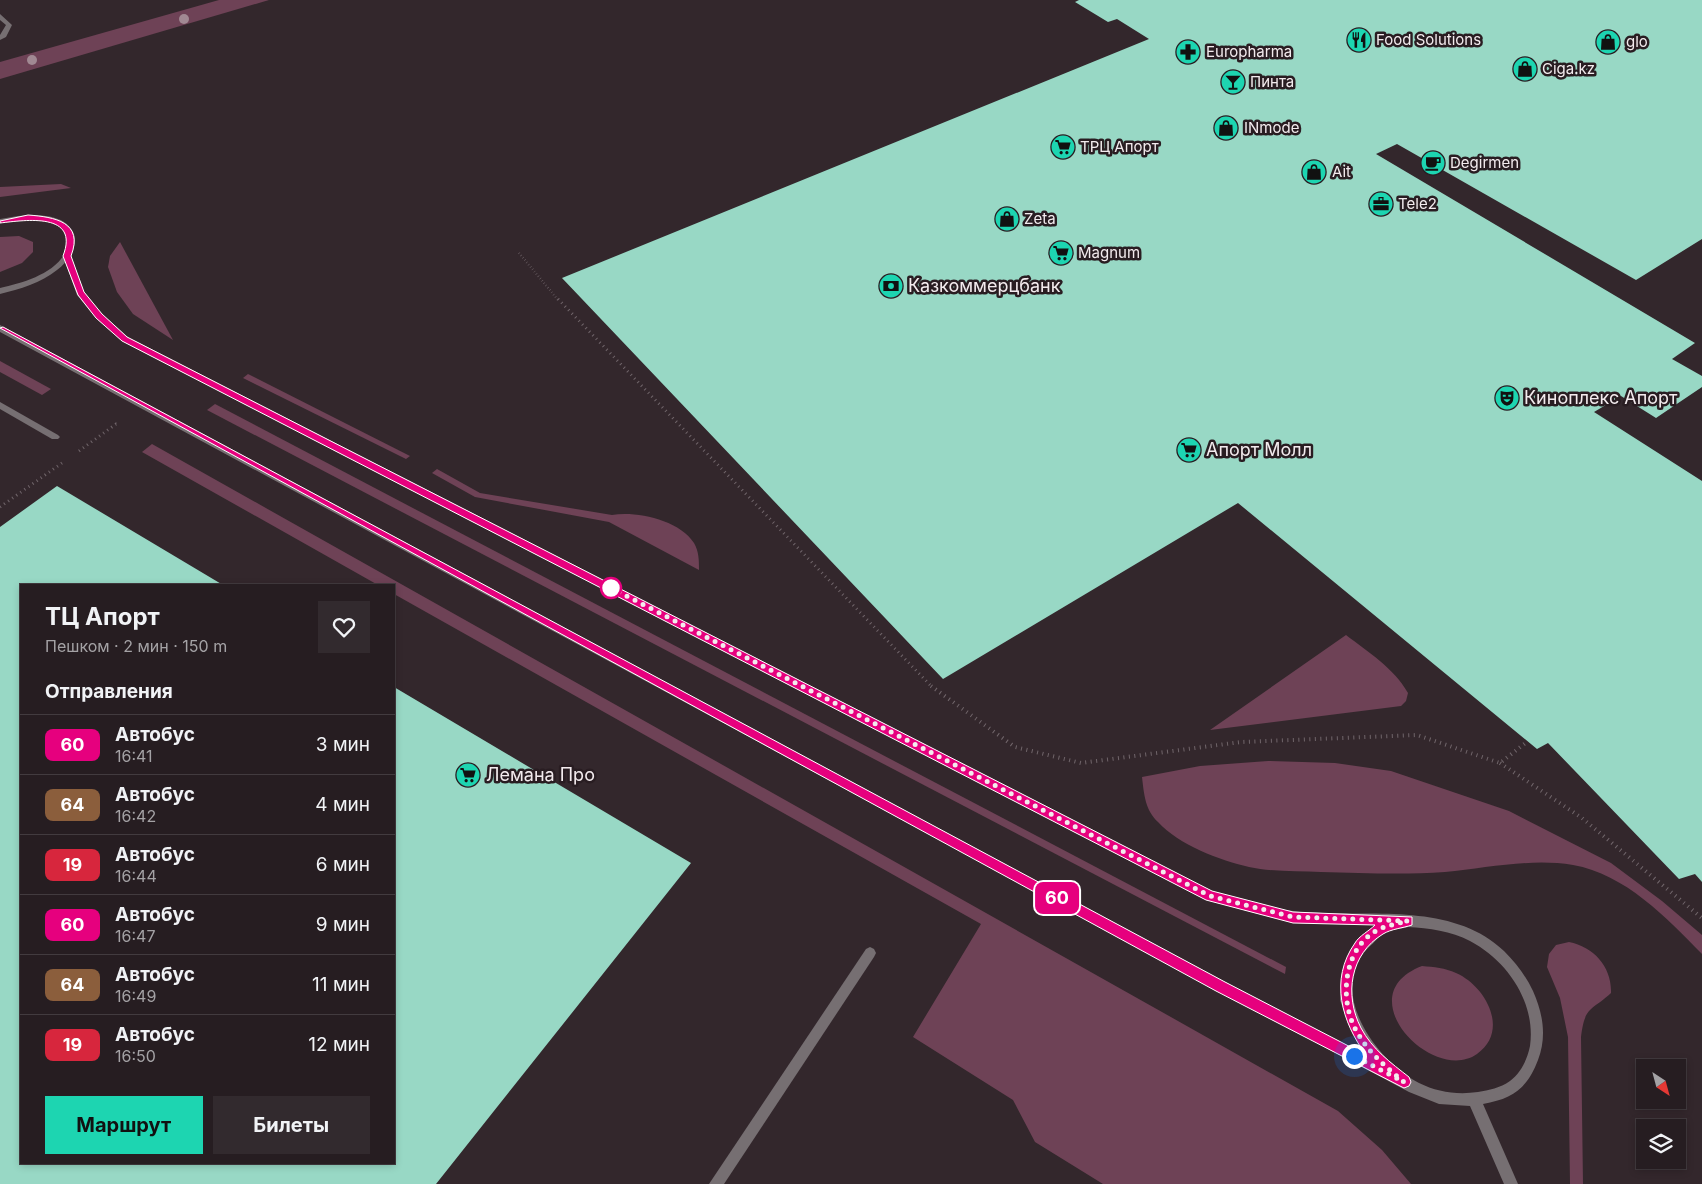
<!DOCTYPE html>
<html lang="ru">
<meta charset="utf-8">
<style>
:root{--surface:#261d21;--page:#322a2e;--text:#f1f3f6;--muted:#a4a2a5;--line:#423b3f;--accent:#1dd5b1}
body{margin:0;font-family:Inter,sans-serif;background:var(--page);color:var(--text);height:100vh;display:flex;flex-direction:column;font-size:19px;white-space:nowrap}
*{box-sizing:border-box;margin:0}
p{font-size:16px;color:var(--muted)}
.icon{flex:none;width:28px;height:28px;fill:none;stroke:currentColor;stroke-width:2;stroke-linecap:round;stroke-linejoin:round}
.map{position:relative;flex:1;overflow:hidden}
.side{position:absolute;left:20px;top:584px;width:375px;height:580px;display:flex;flex-direction:column;background:var(--surface);border-radius:0px;box-shadow:0 2px 8px #0003,0 0 0 1px var(--line)}
.side>*{flex:none}
.badge{padding:0 10px;border-radius:8px;font-size:18px;line-height:32px}
.needle{width:32px;rotate:144deg}
.controls{position:absolute;left:1636px;top:1059px;display:grid;gap:10px}
.controls a{display:grid;place-items:center;width:50px;height:50px;border-radius:0px;background:var(--surface);box-shadow:0 2px 8px #0003,0 0 0 1px var(--line);font-size:25px}
.you{position:absolute;width:25px;height:25px;margin:-12px;border:4px solid #fff;border-radius:50%;background:#1a73e8;box-shadow:0 0 0 8px #1a73e833}
.map>.badge{position:absolute;translate:-50% -50%;box-shadow:0 0 0 2px #fff}
h2{padding:0 25px;font-size:19px;line-height:45px}
.round{display:grid;place-items:center;flex:none;width:52px;height:52px;border-radius:0px;background:var(--page)}
.headline{display:flex;align-items:center;justify-content:space-between;height:85px;padding:0 25px}
h1{font-size:24px;font-weight:700;line-height:38px}
.primary-button{display:flex;gap:10px;margin-top:auto;padding:10px 25px}
.primary-button a{flex:1;height:58px;border-radius:0px;background:var(--accent);color:#111;font-size:20px;font-weight:700;line-height:58px;text-align:center}
.primary-button a+a{background:var(--page);color:var(--text)}
ul{padding:0;list-style:none}
li{display:flex;align-items:center;gap:15px;height:60px;padding:0 25px;border-top:1px solid var(--line)}
li div{flex:1}
li b{display:block;font-size:19px}
li em{font-style:normal}
li .badge{min-width:55px;font-weight:700;text-align:center}
.map>svg:first-child{display:block}
.green{fill:#6e4256}
.building{fill:#98d8c5}
.lines{fill:none;stroke-linecap:round;stroke-linejoin:round}
.path-far2{stroke:#71666b;stroke-width:2.5;stroke-dasharray:0.5 2.5;stroke-linecap:butt}
.path-far1{stroke:#71666b;stroke-width:3;stroke-dasharray:1 4;stroke-linecap:butt}
.path{stroke:#71666b;stroke-width:4;stroke-dasharray:1 4.5;stroke-linecap:butt}
.service{fill:#766f72;fill-rule:evenodd}
.minor{fill:#766f72;fill-rule:evenodd}
.tertiary{fill:#766f72;fill-rule:evenodd}
.tree{fill:#a18993}
.line{fill:#e6007e;stroke:#fff}
.walk{stroke:#f3ebee;stroke-width:5;stroke-dasharray:0 9}
.stop-dot{fill:#fff;stroke:#e6007e;stroke-width:2.5}
.labels{text-anchor:middle;stroke-width:5;stroke-linejoin:round;paint-order:stroke}
.far-poi-label{font-size:15px;fill:#f3ebee;stroke:#291d22;text-anchor:start}
.poi-label{font-size:18px;fill:#f3ebee;stroke:#291d22;text-anchor:start}
</style>
<div class="map">
<svg width="1702" height="1184" viewBox="0 0 1702 1184">
<rect width="100%" height="100%" fill="#33272c"/>
<g class="green">
<polygon points="219,0 269,0 0,79 0,62"/>
<polygon points="61,184 71,188 0,197 0,187"/>
<polygon points="19,236 33,242 33,252 22,263 0,272 0,237"/>
<polygon points="120,242 173,340 133,314 117,292 108,267 110,256"/>
<polygon points="0,361 51,389 42,395 0,372"/>
<polygon points="248,374 410,456 406,459 243,378"/>
<polygon points="215,404 1286,967 1285,974 207,410"/>
<polygon points="152,444 1338,1111 1382,1150 1411,1184 1103,1184 1035,1142 1013,1100 913,1037 981,924 394,594 394,585 378,585 142,452"/>
<path d="M 437,469 L 480,493 L 612,515 C 637,511 679,520 694,543 C 699,552 699,560 699,570 L 609,522 L 475,497 L 432,473 Z"/>
<path d="M 1346,635 C 1368,652 1394,668 1408,693 L 1406,701 L 1401,706 L 1210,730 Z"/>
<path d="M 1268,761 L 1335,763 L 1391,771 L 1509,811 L 1611,863 L 1662,901 L 1702,935 L 1702,954 C 1667,918 1625,874 1573,865 C 1531,858 1487,868 1445,872 C 1404,875 1362,873 1321,872 C 1298,871 1271,872 1249,867 C 1219,860 1179,845 1158,822 C 1145,810 1144,794 1142,777 L 1200,766 Z"/>
<path d="M 1569,942 C 1594,947 1612,967 1611,993 C 1590,1012 1585,1006 1581,1037 L 1583,1184 L 1570,1184 L 1568,1037 L 1560,998 L 1547,967 L 1549,954 L 1556,945 Z"/>
<path d="M 1422,966 C 1434,967 1445,968 1456,973 C 1486,986 1510,1031 1477,1054 C 1433,1085 1346,995 1422,966 Z"/>
</g>
<g class="building">
<polygon points="1079,0 1702,0 1702,239 1636,280 1397,144 1376,154 1695,343 1672,359 1702,376 1702,387 1656,418 1621,396 1594,412 1702,481 1702,882 1695,874 1679,879 1548,743 1537,749 1238,503 943,679 562,278 1149,39 1117,19 1108,22 1075,2"/>
<polygon points="57,486 223,585 21,585 21,1162 394,1162 394,687 691,863 436,1184 0,1184 0,527"/>
</g>
<g class="lines">
<polyline class="path-far2" points="519,253 559,301"/>
<g class="path-far1">
<polyline points="558,299 932,687"/>
<polyline points="79,451 116,424 119,425"/>
<polyline points="0,507 62,463"/>
</g>
<g class="path">
<polyline points="931,686 1015,747 1081,763 1241,742 1417,735 1500,763 1528,741"/>
<polyline points="1500,763 1582,818 1702,918"/>
</g>
<g class="service">
<polygon points="0,14 12,25 6,37 0,40 0,35 6,25 0,20"/>
<polygon points="0,402 58,435 60,437 58,439 52,439 0,409"/>
<polygon points="870,947 874,949 876,953 874,957 724,1184 709,1184 866,949"/>
</g>
<path class="minor" d="M 64,254 L 67,254 L 71,256 L 84,292 L 102,314 L 128,337 L 1212,891 C 1238,898 1267,908 1293,911 C 1303,913 1313,912 1323,913 C 1383,915 1457,906 1504,951 C 1516,963 1526,976 1533,991 C 1543,1014 1547,1036 1538,1060 C 1527,1089 1512,1099 1483,1104 L 1518,1184 L 1504,1184 L 1470,1106 L 1439,1104 L 1409,1092 L 1217,990 L 0,332 L 0,325 L 1225,982 L 1367,1056 L 1349,1026 L 1340,1000 L 1341,975 L 1353,947 L 1376,925 L 1293,923 L 1206,900 L 122,341 L 96,318 L 77,295 L 63,256 ZM 1408,927 C 1429,928 1451,931 1470,941 C 1508,961 1536,1003 1530,1046 C 1527,1060 1521,1073 1510,1081 C 1500,1088 1489,1090 1478,1092 C 1457,1095 1437,1092 1419,1083 C 1376,1061 1325,990 1369,947 C 1374,943 1380,935 1386,932 C 1393,929 1401,929 1408,927 Z"/>
<path class="tertiary" d="M 18,216 C 33,215 51,214 64,222 C 85,236 72,259 57,270 C 41,283 20,289 0,294 L 0,288 C 22,283 51,275 64,255 C 67,250 68,242 66,236 C 59,213 18,219 0,223 L 0,219 Z"/>
</g>
<g class="tree">
<circle cx="184" cy="19" r="5"/>
<circle cx="32" cy="60" r="5"/>
</g>
<path class="line" d="M 28,215 C 55,217 84,222 71,256 L 84,292 L 102,314 L 127,337 L 1212,891 L 1293,912 L 1412,917 L 1412,925 C 1403,928 1391,929 1383,934 C 1350,954 1344,995 1361,1028 C 1372,1049 1391,1063 1409,1077 L 1411,1082 L 1409,1086 L 1404,1088 L 1400,1086 L 1216,991 L 0,328 L 3,327 L 1225,982 L 1366,1055 C 1342,1022 1329,980 1355,943 C 1359,936 1369,931 1375,925 L 1293,923 L 1206,900 L 122,341 L 96,318 L 78,295 L 63,256 C 80,212 26,220 0,223 L 0,221 Z"/>
<g class="lines">
<path class="walk" d="M 611,588 L 1210,896 L 1293,917 L 1408,921 C 1399,923 1390,925 1382,928 C 1343,944 1338,1000 1357,1032 C 1369,1053 1386,1067 1404,1082 L 1354,1056"/>
</g>
<defs>
<symbol id="restaurant-disc" viewBox="-11 -11 22 22"><circle r="9.5" fill="#1dd5b1" stroke="#291d22"/><path d="M-5-6h1v4h1v-4h1v4h1v-4h1v5L-1.5 .5V6h-2V.5L-5-1ZM5-6V6H3V1.5H1.5Q1.5-4 5-6Z" fill="#111"/></symbol>
<symbol id="shop-disc" viewBox="-11 -11 22 22"><circle r="9.5" fill="#1dd5b1" stroke="#291d22"/><path d="M-5-2.5h2.3a2.7 3.5 0 0 1 5.4 0H5L5.5 6h-11ZM-1.5-2.5h3a1.5 2.3 0 0 0-3 0Z" fill="#111"/></symbol>
<symbol id="pharmacy-disc" viewBox="-11 -11 22 22"><circle r="9.5" fill="#1dd5b1" stroke="#291d22"/><path d="M-2-6h4v4h4v4h-4v4h-4v-4h-4v-4h4Z" fill="#111"/></symbol>
<symbol id="bar-disc" viewBox="-11 -11 22 22"><circle r="9.5" fill="#1dd5b1" stroke="#291d22"/><path d="M-6-5H6L.8 .8V4.5H3.5V6h-7V4.5H-.8V.8Z" fill="#111"/></symbol>
<symbol id="supermarket-disc" viewBox="-11 -11 22 22"><circle r="9.5" fill="#1dd5b1" stroke="#291d22"/><path d="M-6-5.5h2.5l.6 2H6L4.5 2H-2.5L-4.4-4H-6ZM-1.5 3.2a1.3 1.3 0 1 0 .1 0ZM3 3.2a1.3 1.3 0 1 0 .1 0Z" fill="#111"/></symbol>
<symbol id="cafe-disc" viewBox="-11 -11 22 22"><circle r="9.5" fill="#1dd5b1" stroke="#291d22"/><path d="M-5.5-4.5H6V0H3Q3 3.5 0 3.5H-2.5Q-5.5 3.5-5.5 0ZM3-3.2v2h1.7v-2ZM-6 4.5H4V6H-6Z" fill="#111"/></symbol>
<symbol id="office-disc" viewBox="-11 -11 22 22"><circle r="9.5" fill="#1dd5b1" stroke="#291d22"/><path d="M-6-3h4V-5.5h4V-3h4V5H-6ZM-1-4.5V-3h2v-1.5ZM-6 0V1H6V0Z" fill="#111"/></symbol>
<symbol id="bank-disc" viewBox="-11 -11 22 22"><circle r="9.5" fill="#1dd5b1" stroke="#291d22"/><path d="M-6-4H6V4H-6ZM0-2.3a2.3 2.3 0 1 0 0 4.6a2.3 2.3 0 1 0 0-4.6Z" fill="#111"/></symbol>
<symbol id="theatre-disc" viewBox="-11 -11 22 22"><circle r="9.5" fill="#1dd5b1" stroke="#291d22"/><path d="M-5-5.5Q0-4 5-5.5V0Q5 5 0 6Q-5 5-5 0ZM-3.3-2.5H-1v1.5H-3.3ZM1-2.5H3.3v1.5H1ZM-2.8 1Q0 5.5 2.8 1Z" fill="#111"/></symbol>
</defs>
<g fill-rule="evenodd">
<use href="#restaurant-disc" x="1345" y="26" width="28" height="28"/>
<use href="#shop-disc" x="1594" y="28" width="28" height="28"/>
<use href="#pharmacy-disc" x="1174" y="38" width="28" height="28"/>
<use href="#shop-disc" x="1511" y="55" width="28" height="28"/>
<use href="#bar-disc" x="1219" y="68" width="28" height="28"/>
<use href="#shop-disc" x="1212" y="114" width="28" height="28"/>
<use href="#supermarket-disc" x="1049" y="133" width="28" height="28"/>
<use href="#cafe-disc" x="1419" y="149" width="28" height="28"/>
<use href="#shop-disc" x="1300" y="158" width="28" height="28"/>
<use href="#office-disc" x="1367" y="190" width="28" height="28"/>
<use href="#shop-disc" x="993" y="205" width="28" height="28"/>
<use href="#supermarket-disc" x="1047" y="239" width="28" height="28"/>
<use href="#bank-disc" x="877" y="272" width="28" height="28"/>
<use href="#theatre-disc" x="1493" y="384" width="28" height="28"/>
<use href="#supermarket-disc" x="1175" y="436" width="28" height="28"/>
<use href="#supermarket-disc" x="454" y="761" width="28" height="28"/>
</g>
<circle class="stop-dot" cx="611" cy="588" r="10"/>
<g class="labels">
<g class="far-poi-label">
<text x="1376" y="45">Food Solutions</text>
<text x="1626" y="47">glo</text>
<text x="1206" y="57">Europharma</text>
<text x="1542" y="74">Ciga.kz</text>
<text x="1250" y="87">Пинта</text>
<text x="1244" y="133">INmode</text>
<text x="1080" y="152">ТРЦ Апорт</text>
<text x="1450" y="168">Degirmen</text>
<text x="1332" y="177">Ait</text>
<text x="1398" y="209">Tele2</text>
<text x="1024" y="224">Zeta</text>
<text x="1078" y="258">Magnum</text>
</g>
<g class="poi-label">
<text x="908" y="292">Казкоммерцбанк</text>
<text x="1524" y="404">Киноплекс Апорт</text>
<text x="1206" y="456">Апорт Молл</text>
<text x="486" y="781">Лемана Про</text>
</g>
</g>
</svg>
<div class="controls">
<a><svg class="needle" viewBox="-14 -14 28 28"><path d="M0-13l5 13h-10z" fill="#e53935"/><path d="M0 13l5-13h-10z" fill="#a4a2a5"/></svg></a>
<a><svg class="icon" aria-label="layers" viewBox="0 0 24 24"><path d="M12 4l9 5-9 5-9-5zM3 14l9 5 9-5"/></svg></a>
</div>
<div class="you" style="left:1354px;top:1056px"></div>
<b class="badge" style="left:1057px;top:898px;background:#e6007e;color:#fff">60</b>
<section class="side">
<div class="headline"><div><h1>ТЦ Апорт</h1><p>Пешком · 2 мин · 150 m</p></div><a class="round"><svg class="icon" aria-label="heart" viewBox="0 0 24 24"><path d="M12 20l-8-8c-3-5 5-10 8-4 3-6 11-1 8 4z"/></svg></a></div>
<h2>Отправления</h2>
<ul>
<li><span class="badge" style="background:#e6007e;color:#fff">60</span><div><b>Автобус</b><p>16:41</p></div><em>3 мин</em></li>
<li><span class="badge" style="background:#8b5e3c;color:#fff">64</span><div><b>Автобус</b><p>16:42</p></div><em>4 мин</em></li>
<li><span class="badge" style="background:#d7263d;color:#fff">19</span><div><b>Автобус</b><p>16:44</p></div><em>6 мин</em></li>
<li><span class="badge" style="background:#e6007e;color:#fff">60</span><div><b>Автобус</b><p>16:47</p></div><em>9 мин</em></li>
<li><span class="badge" style="background:#8b5e3c;color:#fff">64</span><div><b>Автобус</b><p>16:49</p></div><em>11 мин</em></li>
<li><span class="badge" style="background:#d7263d;color:#fff">19</span><div><b>Автобус</b><p>16:50</p></div><em>12 мин</em></li>
</ul>
<div class="primary-button"><a>Маршрут</a><a>Билеты</a></div>
</section>
</div>
